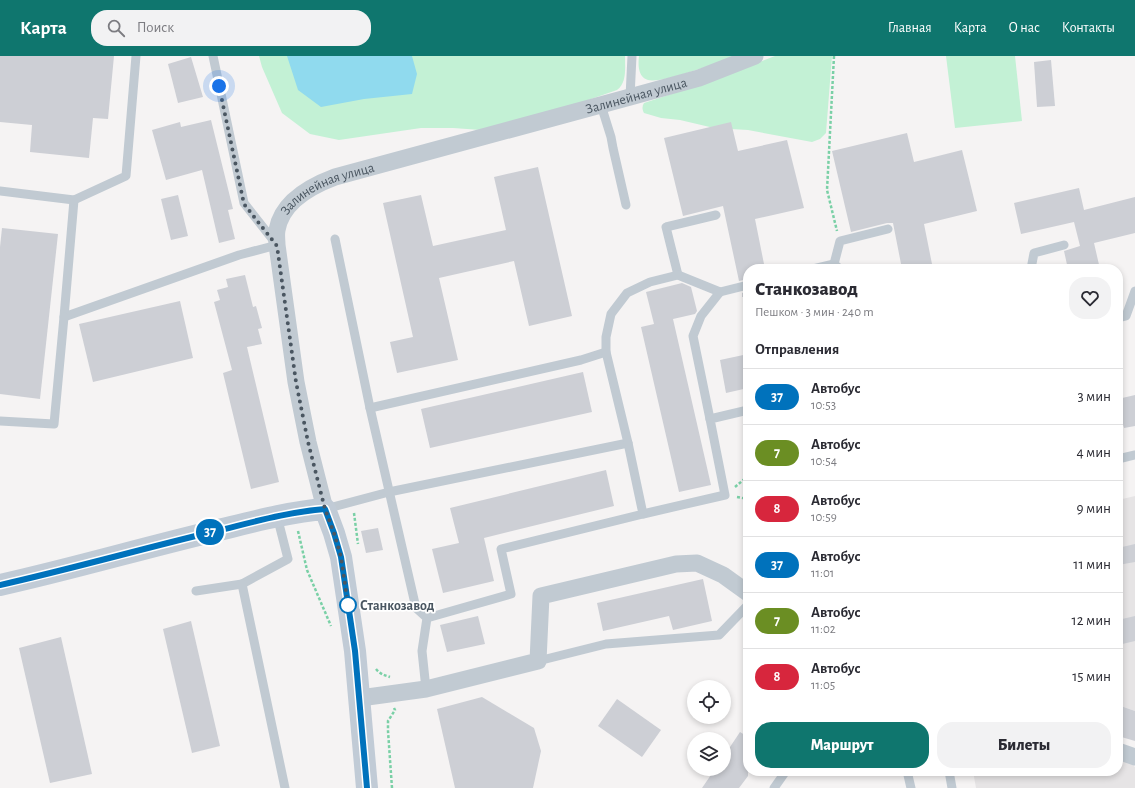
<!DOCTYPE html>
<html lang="ru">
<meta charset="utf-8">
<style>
:root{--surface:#fff;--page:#f2f2f3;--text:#2b2b33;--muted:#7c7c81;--line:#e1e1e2;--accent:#0f766e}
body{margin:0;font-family:"Alegreya Sans",sans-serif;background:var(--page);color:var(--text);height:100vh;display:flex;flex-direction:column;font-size:15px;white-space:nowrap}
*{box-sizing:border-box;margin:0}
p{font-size:13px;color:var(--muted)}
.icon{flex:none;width:22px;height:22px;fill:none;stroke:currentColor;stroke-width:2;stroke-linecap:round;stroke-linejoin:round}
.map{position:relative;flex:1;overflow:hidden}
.drawer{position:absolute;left:743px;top:208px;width:380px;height:512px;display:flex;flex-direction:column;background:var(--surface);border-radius:16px;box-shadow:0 2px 6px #0003}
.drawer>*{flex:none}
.badge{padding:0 8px;border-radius:13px;font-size:14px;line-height:26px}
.fabs{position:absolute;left:687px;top:624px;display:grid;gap:8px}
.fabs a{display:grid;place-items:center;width:44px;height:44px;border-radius:50%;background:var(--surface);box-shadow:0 2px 6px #0003;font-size:20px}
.you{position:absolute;width:20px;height:20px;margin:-10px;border:3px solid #fff;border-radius:50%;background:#1a73e8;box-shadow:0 0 0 6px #1a73e833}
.map>.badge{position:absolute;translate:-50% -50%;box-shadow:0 0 0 2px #fff}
h2{padding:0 12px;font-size:15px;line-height:36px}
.round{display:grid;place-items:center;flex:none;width:42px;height:42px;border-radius:16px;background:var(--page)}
.headline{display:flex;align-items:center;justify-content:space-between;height:68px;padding:0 12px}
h1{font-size:19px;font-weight:800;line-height:30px}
.action{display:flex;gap:8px;margin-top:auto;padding:8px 12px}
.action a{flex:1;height:46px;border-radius:16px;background:var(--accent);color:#fff;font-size:16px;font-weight:800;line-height:46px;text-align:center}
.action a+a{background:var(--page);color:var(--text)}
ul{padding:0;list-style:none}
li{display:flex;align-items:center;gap:12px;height:56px;padding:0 12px;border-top:1px solid var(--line)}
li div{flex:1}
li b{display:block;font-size:15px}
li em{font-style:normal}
li .badge{min-width:44px;font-weight:700;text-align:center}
header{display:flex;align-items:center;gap:24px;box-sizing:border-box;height:56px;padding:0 20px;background:var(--accent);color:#fff}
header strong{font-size:19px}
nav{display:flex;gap:22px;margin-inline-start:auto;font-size:14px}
.search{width:280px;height:36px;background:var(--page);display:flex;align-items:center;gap:10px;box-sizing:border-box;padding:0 14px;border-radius:16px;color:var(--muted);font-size:15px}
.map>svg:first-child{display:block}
.education{fill:#e6e4e5}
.green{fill:#c3f1d5}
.water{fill:#90daee}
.building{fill:#cdcfd5}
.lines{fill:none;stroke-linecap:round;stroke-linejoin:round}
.path{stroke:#7ad0a6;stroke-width:2.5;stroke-dasharray:3 2;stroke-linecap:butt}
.lane{stroke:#c1cad2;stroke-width:9}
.street{stroke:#c1cad2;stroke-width:17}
.secondary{stroke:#c1cbd6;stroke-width:22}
.line-casing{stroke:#fff;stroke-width:9}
.line{stroke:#0072bc;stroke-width:6}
.walk{stroke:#4a5661;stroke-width:4;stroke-dasharray:0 7.2}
.stop-dot{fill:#fff;stroke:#0072bc;stroke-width:2}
.labels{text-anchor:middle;stroke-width:3.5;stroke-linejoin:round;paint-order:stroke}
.street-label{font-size:14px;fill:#4a5661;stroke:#fff}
.stop-label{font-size:14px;font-weight:bold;fill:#4a5661;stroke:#fff;text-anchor:start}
</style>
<header>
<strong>Карта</strong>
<div class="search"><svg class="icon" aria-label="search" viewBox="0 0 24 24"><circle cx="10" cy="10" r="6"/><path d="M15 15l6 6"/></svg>Поиск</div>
<nav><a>Главная</a><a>Карта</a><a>О нас</a><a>Контакты</a></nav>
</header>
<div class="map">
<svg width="1135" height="732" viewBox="0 0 1135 732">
<rect width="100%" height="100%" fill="#f5f3f3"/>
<g class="education">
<polygon points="1135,440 1135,655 1118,649 1118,444"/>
<polygon points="1118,703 1132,708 1135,711 1135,732 976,732 973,715 1118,715"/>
</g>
<g class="green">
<path d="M 259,0 L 625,0 C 625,12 627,27 617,34 L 545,59 L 481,74 L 453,72 L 421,72 L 339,84 L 310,78 L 282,57 L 262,11 Z"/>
<path d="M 639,0 L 735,0 C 720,6 661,28 648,24 C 638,21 638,9 639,0 Z"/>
<path d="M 775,0 L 832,0 L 826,77 L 820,83 L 812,86 L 748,74 L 714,72 L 680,64 L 661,62 L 644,57 C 642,53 642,50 644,47 L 714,24 Z"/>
<polygon points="946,0 1015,0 1022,65 955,72"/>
</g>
<polygon class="water" points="287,0 412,0 417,18 412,38 364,43 321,51 298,34"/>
<g class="building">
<polygon points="0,0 114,0 108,63 93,62 89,102 30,96 32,69 0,66"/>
<polygon points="191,1 203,41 178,47 168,8"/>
<polygon points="1051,4 1055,50 1037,51 1034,6"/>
<polygon points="211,64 233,153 228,154 235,183 219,187 202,114 166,124 152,74 180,66 181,71"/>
<polygon points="731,66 738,95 787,84 804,152 755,163 765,213 748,213 748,223 739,225 723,150 683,160 664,82"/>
<polygon points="907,77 914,106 962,94 977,155 924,168 933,213 902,213 893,167 887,167 851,176 832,95"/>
<polygon points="538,111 572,260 529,270 514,205 439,222 458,304 397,317 390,286 413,281 383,147 421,139 433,190 506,174 494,121"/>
<polygon points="1079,132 1084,154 1135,141 1135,177 1094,187 1100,213 1068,213 1064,195 1080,190 1074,166 1021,178 1014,147"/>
<polygon points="178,139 188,180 171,184 161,143"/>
<polygon points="2,172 58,178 40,343 0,338 0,191"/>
<polygon points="245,219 253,251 256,250 262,272 258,273 262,288 247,291 279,426 251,433 223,317 232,314 214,246 220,244 217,234 228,231 226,223"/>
<polygon points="682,227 691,231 697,255 695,258 673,263 711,429 679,436 641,271 654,268 646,236"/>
<polygon points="748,235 748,241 742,241 742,237"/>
<polygon points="180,245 193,302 93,326 79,268"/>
<polygon points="748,298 748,332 726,337 720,304"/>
<polygon points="583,316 592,356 430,392 421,353"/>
<polygon points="1135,339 1135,370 1124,372 1118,350 1118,343"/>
<polygon points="606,414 614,450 484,482 494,525 443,537 432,493 459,487 450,452"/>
<polygon points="378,472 383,494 366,497 361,475"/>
<polygon points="1135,488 1135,506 1118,509 1118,492"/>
<polygon points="703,523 712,565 673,574 669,560 603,575 597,547"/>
<polygon points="478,560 485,588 447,596 440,569"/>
<polygon points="1135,560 1135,585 1118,589 1118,564"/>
<polygon points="191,565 220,690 192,697 163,573"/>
<polygon points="61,581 92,718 50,727 19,592"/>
<polygon points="482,641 534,672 541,695 533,732 455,732 437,653"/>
<polygon points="617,643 661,674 642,701 598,670"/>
<polygon points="1118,649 1135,655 1135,685 1118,680"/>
<polygon points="740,676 748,681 748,720 739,732 702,732 715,713 724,713 724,700"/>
</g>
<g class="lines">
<g class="path">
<polyline points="834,0 827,134 837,175"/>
<polyline points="735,431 748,420"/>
<polyline points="737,441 748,443"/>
<polyline points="354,457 358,488"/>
<polyline points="298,475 307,514 331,570"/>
<path d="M 376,613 C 380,618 384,619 390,621"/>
<polyline points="392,732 388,675 388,665 395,654 394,652"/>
</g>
<g class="lane">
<polyline points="630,41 632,0"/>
<polyline points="601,49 611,81 613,92 626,149"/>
<polyline points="0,135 74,144 64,261 239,199 277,189 244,147 213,0"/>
<polyline points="74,144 126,120 136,0"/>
<polyline points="335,183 370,352 416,552 427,562 422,595 426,633"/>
<polyline points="834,208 840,185 888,173"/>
<polyline points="813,213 834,208 840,213"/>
<polyline points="1031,213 1034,197 1064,189"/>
<polyline points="678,219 666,171 716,159"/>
<polyline points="1118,262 1126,260 1135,235"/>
<polyline points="370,352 581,304 606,296"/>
<polyline points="710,363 693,280 701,260 720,236"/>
<polyline points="0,365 54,368 64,261"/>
<polyline points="1118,403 1135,399"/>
<polyline points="325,453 389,436 628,387 606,296 606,281 611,258 627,237 650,226 678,219 720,236 748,229"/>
<polyline points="643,458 725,439 710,363 748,354"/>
<polyline points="242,528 288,503 277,460"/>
<polyline points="196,535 242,528 285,732"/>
<polyline points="427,562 511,538 501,493 643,458 628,387"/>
<polyline points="538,605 606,588 719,579 748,549"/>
<polyline points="907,715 911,732"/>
<polyline points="949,715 952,732"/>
<polyline points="774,732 786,715"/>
</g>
<g class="street">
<path id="s1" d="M 325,453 L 308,386 L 296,326 L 277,189 C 277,184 276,179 277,174 C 282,145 311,130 335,121 L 630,41 L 699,22 L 755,0"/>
<polyline points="360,642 426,633 538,605 541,540 676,508 697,507 723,519 748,537"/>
<polyline points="1118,695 1135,701"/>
</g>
<path class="secondary" d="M 0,529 C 72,513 143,492 215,475 C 252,466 288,456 325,453 L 334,477 L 341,501 L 344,521 L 355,595 L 367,732"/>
</g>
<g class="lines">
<defs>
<path id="line" d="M 0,529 C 71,513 141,493 212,476 C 250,467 287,456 325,453 L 334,477 L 341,501 L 344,521 L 355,595 L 367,732"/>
</defs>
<use href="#line" class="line-casing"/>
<use href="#line" class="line"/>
<polyline class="walk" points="219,30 244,148 277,190 296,326 308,386 325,453 334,477 341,501 348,549"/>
</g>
<circle class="stop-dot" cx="348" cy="549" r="8"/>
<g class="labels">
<g class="street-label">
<text dy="5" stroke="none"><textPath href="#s1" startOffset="678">Залинейная улица</textPath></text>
<text dy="5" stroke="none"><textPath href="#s1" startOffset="354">Залинейная улица</textPath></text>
</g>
<g class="stop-label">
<text x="360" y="554">Станкозавод</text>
</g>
</g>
</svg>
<div class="fabs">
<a><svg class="icon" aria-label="locate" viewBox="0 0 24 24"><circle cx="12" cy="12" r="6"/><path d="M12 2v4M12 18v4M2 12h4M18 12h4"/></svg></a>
<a><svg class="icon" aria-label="layers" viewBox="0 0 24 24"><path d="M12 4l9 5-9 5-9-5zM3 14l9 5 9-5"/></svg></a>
</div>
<div class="you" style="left:219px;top:30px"></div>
<b class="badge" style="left:210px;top:476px;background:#0072bc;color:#fff">37</b>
<section class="drawer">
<div class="headline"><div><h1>Станкозавод</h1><p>Пешком · 3 мин · 240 m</p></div><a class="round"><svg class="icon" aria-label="heart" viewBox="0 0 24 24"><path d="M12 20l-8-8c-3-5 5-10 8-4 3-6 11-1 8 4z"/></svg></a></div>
<h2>Отправления</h2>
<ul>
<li><span class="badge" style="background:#0072bc;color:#fff">37</span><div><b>Автобус</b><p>10:53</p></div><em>3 мин</em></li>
<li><span class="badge" style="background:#6b8e23;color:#fff">7</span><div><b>Автобус</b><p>10:54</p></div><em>4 мин</em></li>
<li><span class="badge" style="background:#d7263d;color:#fff">8</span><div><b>Автобус</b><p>10:59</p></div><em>9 мин</em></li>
<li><span class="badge" style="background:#0072bc;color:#fff">37</span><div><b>Автобус</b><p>11:01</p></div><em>11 мин</em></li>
<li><span class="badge" style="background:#6b8e23;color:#fff">7</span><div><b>Автобус</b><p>11:02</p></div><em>12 мин</em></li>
<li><span class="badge" style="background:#d7263d;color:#fff">8</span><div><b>Автобус</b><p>11:05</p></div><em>15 мин</em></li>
</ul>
<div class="action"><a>Маршрут</a><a>Билеты</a></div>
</section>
</div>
